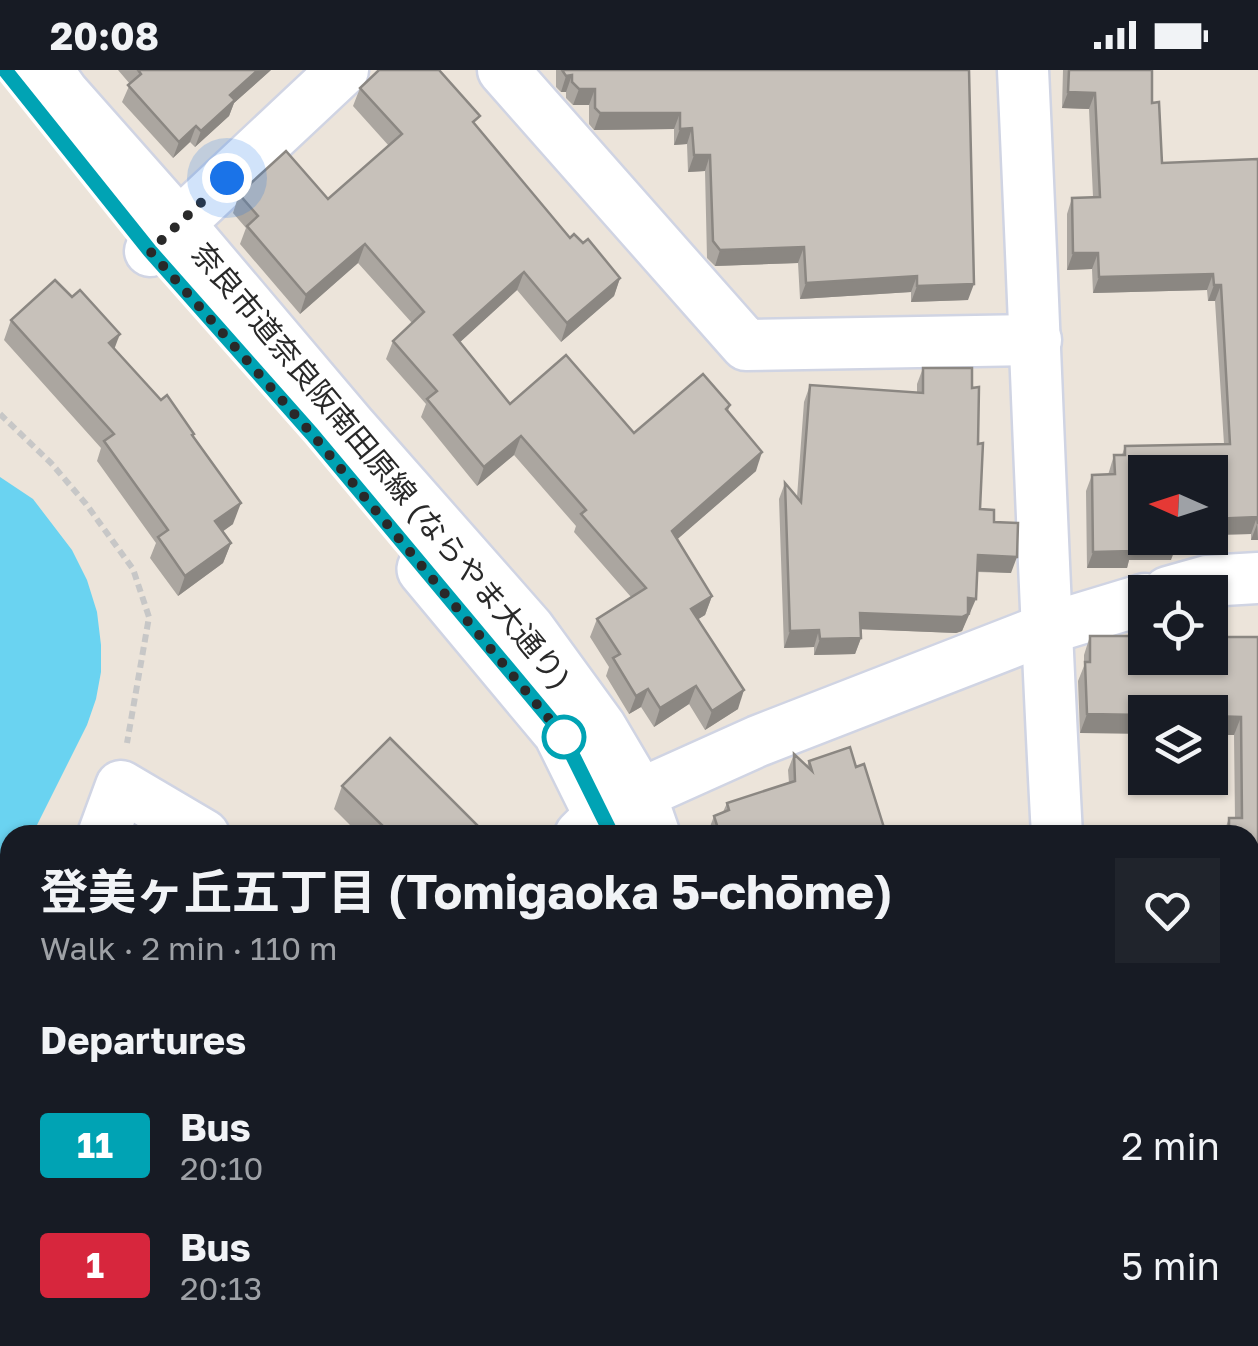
<!DOCTYPE html>
<meta charset="utf-8">
<style>
:root{--surface:#171b24;--page:#20242c;--text:#f1f3f6;--muted:#9ea1a6}
body{margin:0;font-family:"Golos Text","Noto Sans JP",sans-serif;background:var(--page);color:var(--text);height:100vh;display:flex;flex-direction:column;font-size:38px;white-space:nowrap}
*{box-sizing:border-box;margin:0}
p{font-size:32px;color:var(--muted)}
.icon{flex:none;width:55px;height:55px;fill:none;stroke:currentColor;stroke-width:2;stroke-linecap:round;stroke-linejoin:round}
.map{position:relative;flex:1;overflow:hidden}
.drawer{position:absolute;left:0px;top:755px;width:1260px;height:522px;display:flex;flex-direction:column;background:var(--surface);border-radius:30px 30px 0 0;box-shadow:0 2px 8px #0004}
.drawer>*{flex:none}
.badge{padding:0 20px;border-radius:8px;font-size:35px;line-height:65px}
.needle{width:65px;rotate:273deg}
.controls{position:absolute;left:1128px;top:385px;display:grid;gap:20px}
.controls a{display:grid;place-items:center;width:100px;height:100px;border-radius:0px;background:var(--surface);box-shadow:0 2px 8px #0004;font-size:50px}
.you{position:absolute;width:50px;height:50px;margin:-25px;border:8px solid #fff;border-radius:50%;background:#1a73e8;box-shadow:0 0 0 15px #1a73e833}
.map>.badge{position:absolute;translate:-50% -50%;box-shadow:0 0 0 5px #fff}
h2{padding:0 40px;font-size:38px;line-height:90px}
.round{display:grid;place-items:center;flex:none;width:105px;height:105px;border-radius:0px;background:var(--page)}
.headline{display:flex;align-items:center;justify-content:space-between;height:170px;padding:0 40px}
h1{font-size:48px;font-weight:700;line-height:75px}
ul{padding:0;list-style:none}
li{display:flex;align-items:center;gap:30px;height:120px;padding:0 40px}
li div{flex:1}
li b{display:block;font-size:38px}
li em{font-style:normal}
li .badge{min-width:110px;font-weight:700;text-align:center}
.status{display:flex;justify-content:space-between;align-items:center;height:70px;padding:0 50px;background:var(--surface);direction:ltr}
.status svg{height:28px;fill:currentColor}
.map>svg:first-child{display:block}
.water{fill:#6ad3f1}
.lines{fill:none;stroke-linecap:round;stroke-linejoin:round}
.minor-casing{stroke:#d0d4e3;stroke-width:55}
.tertiary-casing{stroke:#d0d4e3;stroke-width:60}
.path{stroke:#c7c7c7;stroke-width:6;stroke-dasharray:8 5;stroke-linecap:butt}
.minor{stroke:#fff;stroke-width:50}
.tertiary{stroke:#fff;stroke-width:55}
.wall{fill:#aba6a0}
.shaded-wall{fill:#8b8782}
.building{fill:#c7c1ba;stroke:#8b8782;stroke-width:2.5}
.line-casing{stroke:#fff;stroke-width:22}
.line{stroke:#00a3b4;stroke-width:15}
.walk{stroke:#292929;stroke-width:10;stroke-dasharray:0 18}
.stop-dot{fill:#fff;stroke:#00a3b4;stroke-width:5}
.labels{text-anchor:middle;stroke-width:8;stroke-linejoin:round;paint-order:stroke}
.street-label{font-size:30px;fill:#292929;stroke:#fff}
</style>
<div class="status"><b>20:08</b><svg viewBox="0 0 49 12"><path d="M0 12V9h3v3zM5 12V6h3v6zM10 12V3h3v9zM15 12V0h3v12zM26 1h20v11H26zM47 4h2v5h-2z"/></svg></div>
<div class="map">
<svg width="1258" height="1276" viewBox="0 0 1258 1276">
<rect width="100%" height="100%" fill="#ece4da"/>
<polygon class="water" points="0,407 33,429 72,480 87,510 97,542 101,575 101,602 96,629 87,655 34,761 30,765 10,765 10,785 0,795"/>
<g class="lines">
<defs>
<g id="minor">
<polyline points="503,0 746,275 1036,270"/>
<path d="M 1023,0 C 1035,255 1043,510 1057,765"/>
<polyline points="150,181 343,0"/>
<polyline points="1168,522 1207,511 1258,508"/>
<polyline points="103,765 121,716 204,765"/>
<polyline points="580,765 601,744 638,725 758,671 1046,559 1145,529"/>
<polyline points="0,884 10,877"/>
<polyline points="1250,1236 1258,1236"/>
<polyline points="1070,1268 1071,1276"/>
<polyline points="176,1276 178,1268"/>
</g>
<g id="tertiary">
<polyline points="44,0 62,25 177,155 349,358 527,560 599,659 638,725 652,765"/>
<polyline points="425,499 561,662 612,765"/>
<polyline points="702,1276 703,1268"/>
</g>
</defs>
<use href="#minor" class="minor-casing"/>
<use href="#tertiary" class="tertiary-casing"/>
<polyline class="path" points="0,344 51,393 86,434 133,499 149,547 127,673"/>
<use href="#minor" class="minor"/>
<use href="#tertiary" class="tertiary"/>
</g>
<g class="wall">
<polygon points="118,0 271,0 234,33 229,46 195,77 190,72 173,88 122,32 130,14"/>
<polygon points="556,0 936,0 968,230 911,232 911,222 800,229 798,193 715,196 707,188 705,101 688,102 687,74 674,75 674,59 594,60 589,54 589,35 573,35 566,28 566,22 561,22 556,17"/>
<polygon points="1063,0 1152,0 1152,33 1162,93 1258,89 1258,470 1251,470 1251,464 1210,465 1210,402 1145,402 1171,490 1129,490 1127,498 1087,498 1086,421 1092,405 1108,405 1114,385 1122,385 1125,376 1224,374 1215,231 1208,231 1207,220 1093,223 1092,199 1067,200 1067,144 1072,128 1093,127 1089,39 1062,38"/>
<polygon points="360,18 476,55 570,168 583,173 620,208 614,226 561,272 517,220 460,272 510,334 634,363 730,335 728,341 756,401 677,469 712,526 705,545 698,549 738,639 705,660 689,634 654,657 641,637 629,644 606,606 609,597 590,567 597,549 631,527 574,462 576,456 514,385 477,416 421,347 426,334 386,289 393,271 412,253 358,193 300,244 240,174 246,158 233,143 239,124 328,129 389,76 353,36"/>
<polygon points="11,250 114,279 194,364 193,367 233,454 223,461 231,473 223,493 178,526 150,488 156,473 97,391 101,378 4,270"/>
<polygon points="923,298 972,318 978,374 980,439 994,452 1011,503 977,502 970,545 968,545 962,561 956,563 861,559 861,568 855,584 814,585 814,577 784,578 779,429 785,413 797,427 804,332 810,315 917,322 917,314"/>
<polygon points="1090,566 1258,567 1258,1209 1250,1207 1256,1075 1250,996 1250,765 1223,765 1229,748 1235,748 1234,665 1210,665 1210,642 1080,663 1078,611 1084,596 1084,585"/>
<polygon points="794,684 807,696 809,691 856,697 886,765 709,765 708,762 714,746 723,742 727,733 789,713 788,700"/>
<polygon points="342,716 487,765 360,765 334,739"/>
<polygon points="10,1004 10,1192 0,1187 0,1022"/>
<polygon points="255,1268 339,1268 337,1276 262,1276 263,1269"/>
<polygon points="462,1268 556,1268 556,1276 481,1276 481,1270 462,1269"/>
<polygon points="791,1268 995,1268 992,1268 993,1276 791,1276"/>
</g>
<g class="shaded-wall">
<polygon points="258,0 271,0 234,33 229,46 195,77 201,61 230,25"/>
<polygon points="572,5 566,22 561,22 566,6"/>
<polygon points="579,19 595,19 589,35 573,35"/>
<polygon points="1068,22 1095,23 1089,39 1062,38"/>
<polygon points="600,43 680,43 674,59 594,60"/>
<polygon points="196,56 190,72 173,88 179,72"/>
<polygon points="692,58 687,74 674,75 680,59"/>
<polygon points="694,85 710,85 705,101 688,102"/>
<polygon points="365,174 358,193 300,244 306,225"/>
<polygon points="804,177 798,193 715,196 720,180"/>
<polygon points="1073,183 1098,183 1092,199 1067,200"/>
<polygon points="524,202 517,220 447,284 454,265"/>
<polygon points="1213,204 1207,220 1093,223 1099,207"/>
<polygon points="917,206 911,222 800,229 806,213"/>
<polygon points="620,208 614,226 561,272 567,253"/>
<polygon points="974,214 968,230 911,232 917,216"/>
<polygon points="1214,215 1221,215 1215,231 1208,231"/>
<polygon points="120,264 112,285 109,273"/>
<polygon points="521,366 514,385 477,416 484,397"/>
<polygon points="762,382 756,401 665,480 672,461"/>
<polygon points="241,433 233,454 208,472 215,451"/>
<polygon points="1257,447 1251,464 1210,465 1210,449"/>
<polygon points="1257,454 1258,470 1251,470"/>
<polygon points="231,473 223,493 178,526 185,506"/>
<polygon points="1133,474 1177,474 1171,490 1129,490 1127,498 1087,498 1093,482"/>
<polygon points="978,485 1017,487 1011,503 972,501"/>
<polygon points="712,526 705,545 684,558 691,539"/>
<polygon points="968,528 976,529 962,561 956,563 855,559 860,543"/>
<polygon points="819,560 814,577 784,578 790,561"/>
<polygon points="861,568 855,584 814,585 820,569"/>
<polygon points="696,616 689,634 654,657 660,638"/>
<polygon points="648,619 641,637 629,644 636,626"/>
<polygon points="744,620 738,639 705,660 712,641"/>
<polygon points="1087,644 1145,645 1145,664 1080,663"/>
<polygon points="1210,646 1241,647 1234,665 1210,665"/>
<polygon points="1257,1189 1250,1207 1250,1190"/>
<polygon points="463,1268 482,1268 481,1270 462,1269"/>
</g>
<g class="building">
<polygon points="138,0 258,0 230,25 235,30 201,61 196,56 179,72 128,15 141,4"/>
<polygon points="379,0 439,0 480,46 473,52 570,168 574,164 583,173 588,169 620,208 567,253 524,202 454,265 510,334 566,285 634,363 703,304 730,335 726,339 762,382 672,461 712,526 691,539 744,620 712,641 696,616 660,638 648,619 636,626 613,588 620,584 597,549 646,518 581,444 586,440 521,366 484,397 427,329 437,321 393,271 424,242 365,174 306,225 247,156 258,146 239,124 286,81 328,129 402,64 360,18"/>
<polygon points="562,0 969,0 974,214 917,216 917,206 806,213 804,177 720,180 713,171 710,85 694,85 692,58 680,59 680,43 600,43 595,38 595,19 579,19 572,12 572,5 566,6"/>
<polygon points="1069,0 1152,0 1152,33 1159,32 1162,93 1258,89 1258,454 1257,447 1210,449 1210,402 1145,402 1145,468 1177,468 1177,474 1133,474 1132,481 1093,482 1092,405 1115,404 1114,385 1125,385 1125,376 1230,374 1221,215 1214,215 1213,204 1099,207 1098,183 1073,183 1072,128 1100,127 1095,23 1068,22"/>
<polygon points="55,210 72,227 80,220 120,264 109,273 161,330 167,325 194,364 192,365 241,433 215,451 231,473 185,506 158,467 168,460 104,371 114,364 11,250"/>
<polygon points="923,298 972,298 972,318 979,317 978,374 983,373 980,439 994,440 994,452 1018,453 1017,487 978,485 976,529 968,528 968,544 962,547 860,543 861,568 820,569 819,560 790,561 785,413 801,432 810,315 923,323"/>
<polygon points="1090,566 1145,566 1145,588 1210,588 1210,567 1258,567 1258,994 1251,906 1250,765 1229,765 1229,748 1242,748 1241,647 1210,646 1210,642 1145,642 1145,645 1087,644 1085,592 1090,592"/>
<polygon points="390,668 487,765 392,765 342,716"/>
<polygon points="850,677 856,697 864,694 886,764 882,765 720,765 714,746 729,740 727,733 795,711 794,684 812,701 809,691"/>
<polygon points="10,1004 10,1168 1,1162 0,1165 0,1022"/>
<polygon points="1258,1075 1258,1189 1250,1190 1250,1076"/>
<polygon points="268,1268 339,1268 337,1276 267,1276"/>
<polygon points="489,1268 556,1268 556,1276 488,1276"/>
<polygon points="798,1268 992,1268 993,1276 798,1276"/>
<rect x="1106" y="1268" width="77" height="8"/>
</g>
<g class="lines">
<defs>
<polyline id="line" points="5,0 150,181 312,364 561,662 612,765"/>
</defs>
<use href="#line" class="line-casing"/>
<use href="#line" class="line"/>
<polyline class="walk" points="227,108 150,181 312,364 564,667"/>
</g>
<circle class="stop-dot" cx="564" cy="667" r="20"/>
<g class="labels">
<g class="street-label">
<text transform="translate(381 396) rotate(50)" y="10">奈良市道奈良阪南田原線 (ならやま大通り)</text>
</g>
</g>
</svg>
<div class="controls">
<a><svg class="needle" viewBox="-14 -14 28 28"><path d="M0-13l5 13h-10z" fill="#e53935"/><path d="M0 13l5-13h-10z" fill="#9ea1a6"/></svg></a>
<a><svg class="icon" aria-label="locate" viewBox="0 0 24 24"><circle cx="12" cy="12" r="6"/><path d="M12 2v4M12 18v4M2 12h4M18 12h4"/></svg></a>
<a><svg class="icon" aria-label="layers" viewBox="0 0 24 24"><path d="M12 4l9 5-9 5-9-5zM3 14l9 5 9-5"/></svg></a>
</div>
<div class="you" style="left:227px;top:108px"></div>
<section class="drawer">
<div class="headline"><div><h1>登美ヶ丘五丁目 (Tomigaoka 5-chōme)</h1><p>Walk · 2 min · 110 m</p></div><a class="round"><svg class="icon" aria-label="heart" viewBox="0 0 24 24"><path d="M12 20l-8-8c-3-5 5-10 8-4 3-6 11-1 8 4z"/></svg></a></div>
<h2>Departures</h2>
<ul>
<li><span class="badge" style="background:#00a3b4;color:#fff">11</span><div><b>Bus</b><p>20:10</p></div><em>2 min</em></li>
<li><span class="badge" style="background:#d7263d;color:#fff">1</span><div><b>Bus</b><p>20:13</p></div><em>5 min</em></li>
</ul>
</section>
</div>
